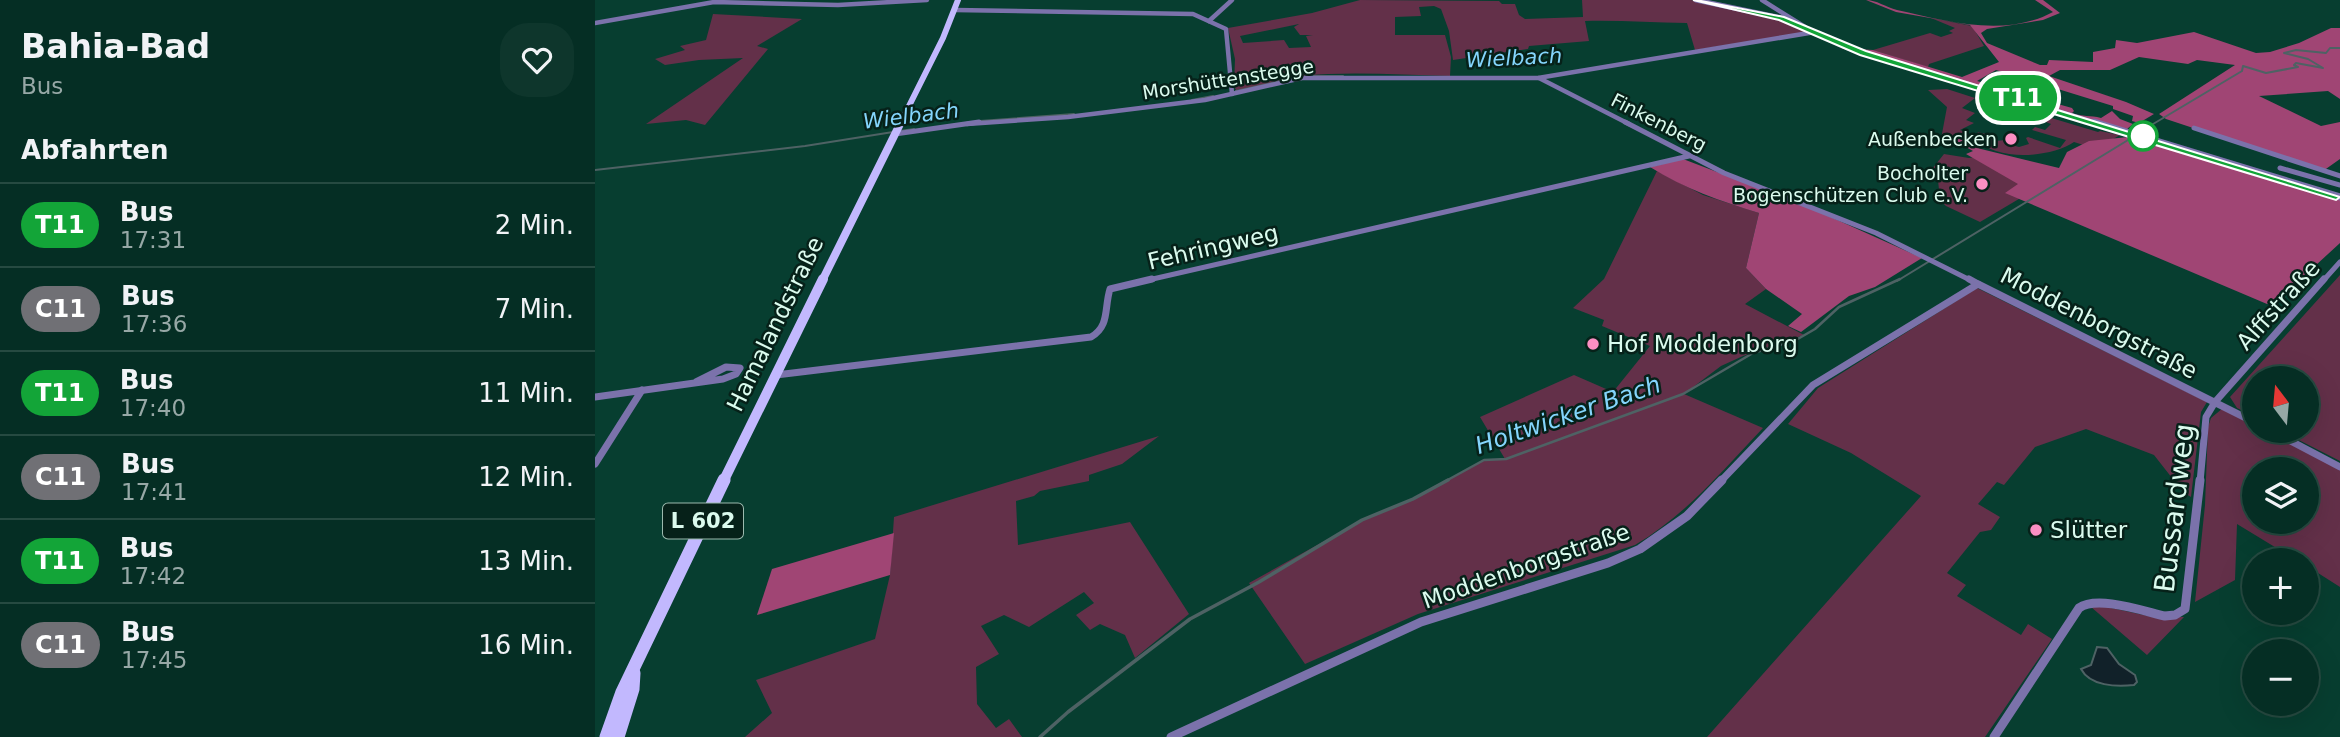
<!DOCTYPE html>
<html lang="de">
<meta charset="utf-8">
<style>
:root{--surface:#052e24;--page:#0e362c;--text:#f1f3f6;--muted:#97a8a6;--line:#264a41}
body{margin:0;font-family:"DejaVu Sans",sans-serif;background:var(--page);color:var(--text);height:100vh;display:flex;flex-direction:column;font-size:26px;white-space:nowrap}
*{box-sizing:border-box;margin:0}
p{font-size:23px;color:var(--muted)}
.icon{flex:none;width:38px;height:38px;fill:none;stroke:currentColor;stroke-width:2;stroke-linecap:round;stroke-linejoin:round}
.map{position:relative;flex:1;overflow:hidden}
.drawer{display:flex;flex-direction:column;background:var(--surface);width:595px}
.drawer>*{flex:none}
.badge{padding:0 14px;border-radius:23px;font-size:24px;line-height:46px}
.needle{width:46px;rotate:344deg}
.buttons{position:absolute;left:1647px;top:366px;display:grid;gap:14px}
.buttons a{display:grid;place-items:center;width:77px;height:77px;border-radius:50%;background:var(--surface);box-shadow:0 7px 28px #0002,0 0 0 2px var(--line);font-size:35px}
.map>.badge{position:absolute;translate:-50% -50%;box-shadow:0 0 0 4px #fff}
h2{padding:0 21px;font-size:26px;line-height:63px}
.round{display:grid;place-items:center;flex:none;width:74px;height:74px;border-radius:28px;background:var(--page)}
.headline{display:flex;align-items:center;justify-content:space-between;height:119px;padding:0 21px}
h1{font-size:33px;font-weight:600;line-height:52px}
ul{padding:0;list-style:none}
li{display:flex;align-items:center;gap:21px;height:84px;padding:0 21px;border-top:2px solid var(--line)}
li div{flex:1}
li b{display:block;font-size:26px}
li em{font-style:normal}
li .badge{min-width:77px;font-weight:700;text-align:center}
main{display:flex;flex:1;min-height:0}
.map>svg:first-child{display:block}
.green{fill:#633049;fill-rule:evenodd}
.forest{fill:#a04574}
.water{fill:#112129;stroke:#4e6264;stroke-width:2}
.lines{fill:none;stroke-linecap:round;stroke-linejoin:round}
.stream-far2{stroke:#4e6264;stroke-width:2}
.stream-far1{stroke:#4e6264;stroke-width:2.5}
.stream{stroke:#4e6264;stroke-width:3.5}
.minor-far3{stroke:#7b72ab;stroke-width:4.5}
.minor-far2{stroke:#7b72ab;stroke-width:5}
.minor-far1{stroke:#7b72ab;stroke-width:7}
.minor{stroke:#7b72ab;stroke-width:9}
.tertiary-far1{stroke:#7b72ab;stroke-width:5}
.tertiary{stroke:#7b72ab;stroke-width:7}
.primary-far3{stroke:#c2b8fe;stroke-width:6}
.primary-far2{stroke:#c2b8fe;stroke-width:8}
.primary-far1{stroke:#c2b8fe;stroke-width:10}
.primary{stroke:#c2b8fe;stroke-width:13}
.line{fill:#13a538;stroke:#fff;stroke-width:2}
.stop-dot{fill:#fff;stroke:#13a538;stroke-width:3.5}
.poi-dot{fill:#fb8fc3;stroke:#062119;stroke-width:2.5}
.labels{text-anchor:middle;stroke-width:5;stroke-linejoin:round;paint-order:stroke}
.far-street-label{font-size:19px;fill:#dbfbee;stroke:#062119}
.far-poi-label{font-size:19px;fill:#dbfbee;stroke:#062119;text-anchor:end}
.far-water-label{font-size:21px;font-style:italic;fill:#84d5fc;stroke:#062119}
.shield{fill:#062119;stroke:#9bbaae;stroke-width:2}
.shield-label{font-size:21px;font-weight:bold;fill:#dbfbee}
.street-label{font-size:23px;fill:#dbfbee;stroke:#062119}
.poi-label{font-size:23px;fill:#dbfbee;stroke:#062119;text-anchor:start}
.water-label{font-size:24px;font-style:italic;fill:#84d5fc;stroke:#062119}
.near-street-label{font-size:28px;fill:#dbfbee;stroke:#062119}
</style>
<main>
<section class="drawer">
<div class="headline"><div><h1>Bahia-Bad</h1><p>Bus</p></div><a class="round"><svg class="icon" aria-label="heart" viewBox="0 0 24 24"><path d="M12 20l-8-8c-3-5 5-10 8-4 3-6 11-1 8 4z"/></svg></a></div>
<h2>Abfahrten</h2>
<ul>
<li><span class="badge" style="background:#13a538;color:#fff">T11</span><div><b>Bus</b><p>17:31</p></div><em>2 Min.</em></li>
<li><span class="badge" style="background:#707075;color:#fff">C11</span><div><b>Bus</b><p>17:36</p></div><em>7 Min.</em></li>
<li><span class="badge" style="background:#13a538;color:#fff">T11</span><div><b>Bus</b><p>17:40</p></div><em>11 Min.</em></li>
<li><span class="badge" style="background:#707075;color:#fff">C11</span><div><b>Bus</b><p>17:41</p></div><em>12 Min.</em></li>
<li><span class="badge" style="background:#13a538;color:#fff">T11</span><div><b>Bus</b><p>17:42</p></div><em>13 Min.</em></li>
<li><span class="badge" style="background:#707075;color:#fff">C11</span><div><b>Bus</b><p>17:45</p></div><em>16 Min.</em></li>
</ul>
</section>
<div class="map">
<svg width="1745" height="737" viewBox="0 0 1745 737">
<rect width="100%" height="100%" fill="#073e30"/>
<g class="green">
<path d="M 765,0 L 904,1 L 907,4 L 920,4 L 924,15 L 930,19 L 988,17 L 987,0 L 1096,0 L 1198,24 L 1213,32 L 1100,50 L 1092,23 C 1057,23 1025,20 990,21 L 994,41 L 934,46 L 933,49 L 858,60 L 854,31 L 846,9 L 839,6 L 824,7 L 826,16 L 800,17 L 800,35 L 850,35 L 856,57 L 855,76 C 806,75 754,71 706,76 C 684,79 663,88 641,90 L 639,86 L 640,59 L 633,28 L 717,13 ZM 704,24 L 699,27 L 705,35 L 718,35 L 711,36 L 716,47 L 694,48 L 689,40 L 648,43 L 645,36 Z"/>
<polygon points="118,14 207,19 162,46 173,49 110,125 91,120 51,124 148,58 104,60 70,65 60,59 90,50 85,46 111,40"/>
<polygon points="1336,18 1377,26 1389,46 1334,64 1333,67 1278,50 1335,33 1346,37 1358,33 1354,31 1360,28"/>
<polygon points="1352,89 1380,98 1367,108 1380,113 1371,120 1379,123 1365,130 1373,133 1371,136 1378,144 1364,148 1346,139 1352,107 1333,90"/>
<path d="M 1423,117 L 1453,117 L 1503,132 L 1505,131 L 1525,135 L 1501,149 L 1479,142 C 1455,158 1401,162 1380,138 L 1383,132 L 1399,136 L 1400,141 L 1411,140 L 1409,143 L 1424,147 L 1434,144 L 1431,138 L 1433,137 L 1465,148 L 1471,140 L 1437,130 L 1440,127 L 1450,130 L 1456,124 L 1446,120 L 1441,123 Z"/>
<polygon points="1349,154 1374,158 1381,157 1439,190 1385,222 1351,206 1345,200 1343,180 1337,169"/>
<path d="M 1062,171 L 1108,195 L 1164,213 L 1151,268 L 1171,289 L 1150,304 L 1209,335 L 1148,356 L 1126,366 L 1089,394 L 1168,428 C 1128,470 1091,515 1040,545 L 823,614 L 710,664 L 654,583 L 769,519 L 818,499 L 889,460 L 910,459 L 885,417 L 979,375 L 1018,392 L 1055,346 L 1007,326 L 1009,320 L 978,308 L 1009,279 Z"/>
<polygon points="1745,275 1745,461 1686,431 1712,430 1712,378 1659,378 1659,416 1642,408 1635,397"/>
<polygon points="1382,288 1612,402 1606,412 1596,497 1588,492 1559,455 1491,429 1440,447 1409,485 1402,482 1383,504 1405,517 1396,530 1385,532 1352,573 1371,585 1362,596 1426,635 1433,624 1457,639 1390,737 1112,737 1326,496 1256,453 1193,424 1223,388"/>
<path d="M 1628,408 L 1659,424 L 1659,430 L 1671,431 L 1745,469 L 1745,587 L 1712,566 L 1712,560 L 1701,560 L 1642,524 L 1640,580 L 1600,602 L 1610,505 L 1613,427 L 1616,418 ZM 1659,469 L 1712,469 L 1712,522 L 1659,522 Z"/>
<polygon points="564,436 527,464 494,475 494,481 445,491 439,496 421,501 423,545 535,522 594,614 540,658 530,635 505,624 495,630 481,615 499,603 489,592 434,627 409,615 386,626 404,654 381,667 382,704 401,728 414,719 427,737 150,737 177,713 161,680 280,639 295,575 299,517"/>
<polygon points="1507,606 1558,617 1589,617 1552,655 1496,607"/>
</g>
<g class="forest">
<path d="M 1271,0 C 1281,0 1291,7 1302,10 C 1351,21 1410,38 1458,12 L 1440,0 L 1448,0 L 1465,13 L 1448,20 L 1392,29 L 1386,33 L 1392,43 L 1445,65 L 1452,65 L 1454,60 L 1498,62 L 1498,52 L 1520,48 L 1521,40 L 1542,43 L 1599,32 L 1661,53 L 1675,52 L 1704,43 L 1736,28 L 1745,28 L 1745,99 L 1733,91 L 1664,96 L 1726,126 L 1745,122 L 1745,159 L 1728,171 L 1571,119 L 1564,114 L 1640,65 L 1602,60 L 1593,64 L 1544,57 L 1515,70 L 1465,70 L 1454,76 L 1531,102 L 1559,114 L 1544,123 L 1537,121 L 1538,116 L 1518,109 L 1518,106 L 1401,70 L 1382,81 L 1477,108 L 1479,111 L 1477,113 C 1488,117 1495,115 1506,118 L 1517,111 L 1525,119 L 1538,124 L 1526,134 L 1246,48 L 1278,50 L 1367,77 L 1404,62 L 1375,25 L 1301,12 Z"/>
<polygon points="1543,136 1745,198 1745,243 1696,288 1672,304 1410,193 1423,184 1371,154 1378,151 1355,138 1360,137 1386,149 1464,168 1472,152 1494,141"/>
<path d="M 1088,159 L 1211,206 L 1327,258 L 1280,287 L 1254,296 L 1206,332 L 1193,326 L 1207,314 L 1171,289 L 1151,268 L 1164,213 C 1125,201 1090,189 1055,167 Z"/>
<polygon points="299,533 295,575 162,615 177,569"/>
</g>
<path class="water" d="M 1502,647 L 1512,648 L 1524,664 L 1540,675 L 1542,682 L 1539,685 C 1521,687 1495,686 1486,669 L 1496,665 Z"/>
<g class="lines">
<g class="stream-far2">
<polyline points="719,76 748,76"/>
<polyline points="641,91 699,78"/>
<polyline points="597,100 618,96"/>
<polyline points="385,121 479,114"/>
<polyline points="305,131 319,129"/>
<polyline points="1543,133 1647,71 1648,66 1671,73 1703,67 1699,65 1701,63 1728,68 1713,59 1689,53 1701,50 1731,53 1735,48 1745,48"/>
<polyline points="0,170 210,146 298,132"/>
<polyline points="1302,281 1538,137"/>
</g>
<polyline class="stream-far1" points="849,482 889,460 911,459 1088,394 1158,353 1201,340 1220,329 1244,307 1305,279"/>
<polyline class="stream" points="445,737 473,712 595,619 664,582 767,520 818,499 853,480"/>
<g class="minor-far3">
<polyline points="1167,0 1210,27"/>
<polyline points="360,10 598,14 631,29 637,94"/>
<polyline points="614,21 637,0"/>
<polyline points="0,23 119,2 243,5 332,0"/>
<polyline points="944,78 1034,124"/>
<polyline points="372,124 473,117 610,100 707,78 943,78 1220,32"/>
</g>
<g class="minor-far2">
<polyline points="1030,122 1129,173 1281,233 1377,281"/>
<polyline points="1599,128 1745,176"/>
<polyline points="300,134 384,122"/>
<polyline points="1685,168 1745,185"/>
<polyline points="549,281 1094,156"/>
<polyline points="1728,281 1745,262"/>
</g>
<g class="minor-far1">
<polyline points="1374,279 1383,284"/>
<path d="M 181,375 L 496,337 C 515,326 509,308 515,289 L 557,279"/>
<polyline points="0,397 128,379 141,374 145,368 131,367 101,382"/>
<polyline points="1675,430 1745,467"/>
<polyline points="0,464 47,390"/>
<polyline points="1125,482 1218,385 1383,284 1659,422"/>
<polyline points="1605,482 1611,417 1620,402 1729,279"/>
</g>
<g class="minor">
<polyline points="576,737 826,622 1013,563 1045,549 1092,516 1127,480"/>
<path d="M 1399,737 L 1484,608 C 1502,595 1548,611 1570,616 L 1580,615 L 1590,609 L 1605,480"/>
</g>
<polyline class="tertiary-far1" points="1101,0 1187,18 1254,48 1504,124"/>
<polyline class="tertiary" points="1499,122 1745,197"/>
<polyline class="primary-far3" points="305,124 348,38 363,0"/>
<polyline class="primary-far2" points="227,281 306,122"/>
<polyline class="primary-far1" points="128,482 228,279"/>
<g class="primary">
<polyline points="11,737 27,692 129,480"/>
<polyline points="23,737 38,689 39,673"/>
</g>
</g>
<polygon class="line" points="1098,0 1101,0 1189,17 1271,51 1745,197 1741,200 1265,55 1184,20"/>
<circle class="stop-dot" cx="1548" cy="136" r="14"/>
<g class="poi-dot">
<circle cx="1416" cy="139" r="7"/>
<circle cx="1387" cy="184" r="7"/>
<circle cx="998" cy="344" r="7"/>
<circle cx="1441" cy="530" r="7"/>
</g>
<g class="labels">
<g class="far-street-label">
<text transform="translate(633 79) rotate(-9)" y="7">Morshüttenstegge</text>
<text transform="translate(1064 122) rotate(27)" y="7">Finkenberg</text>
</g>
<g class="far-poi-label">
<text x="1402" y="146">Außenbecken</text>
<text x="1373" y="180">Bocholter<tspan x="1373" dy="22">Bogenschützen Club e.V.</tspan></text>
</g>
<g class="far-water-label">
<text transform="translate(919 58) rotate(-3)" y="7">Wielbach</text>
<text transform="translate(316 116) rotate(-7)" y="7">Wielbach</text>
</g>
<rect class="shield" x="68" y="503.5" width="80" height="35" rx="5"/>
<g class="shield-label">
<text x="108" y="528">L 602</text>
</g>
<g class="street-label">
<text transform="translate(618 247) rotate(-13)" y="8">Fehringweg</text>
<text transform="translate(1683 305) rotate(-48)" y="8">Alffstraße</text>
<text transform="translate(1504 323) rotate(27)" y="8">Moddenborgstraße</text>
<text transform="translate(180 324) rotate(-64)" y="8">Hamalandstraße</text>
<text transform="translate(931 566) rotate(-19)" y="8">Moddenborgstraße</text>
</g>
<g class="poi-label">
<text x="1012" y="352">Hof Moddenborg</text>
<text x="1455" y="538">Slütter</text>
</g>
<g class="water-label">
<text transform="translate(973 415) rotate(-19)" y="8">Holtwicker Bach</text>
</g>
<g class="near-street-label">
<text transform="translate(1579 508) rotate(-83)" y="10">Bussardweg</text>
</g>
</g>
</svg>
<div class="buttons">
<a><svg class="needle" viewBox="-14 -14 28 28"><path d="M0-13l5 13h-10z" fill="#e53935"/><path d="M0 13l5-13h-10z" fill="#97a8a6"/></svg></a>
<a><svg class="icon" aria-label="layers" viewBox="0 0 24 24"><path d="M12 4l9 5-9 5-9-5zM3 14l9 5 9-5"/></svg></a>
<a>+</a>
<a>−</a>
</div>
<b class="badge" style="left:1423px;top:98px;background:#13a538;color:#fff">T11</b>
</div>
</main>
